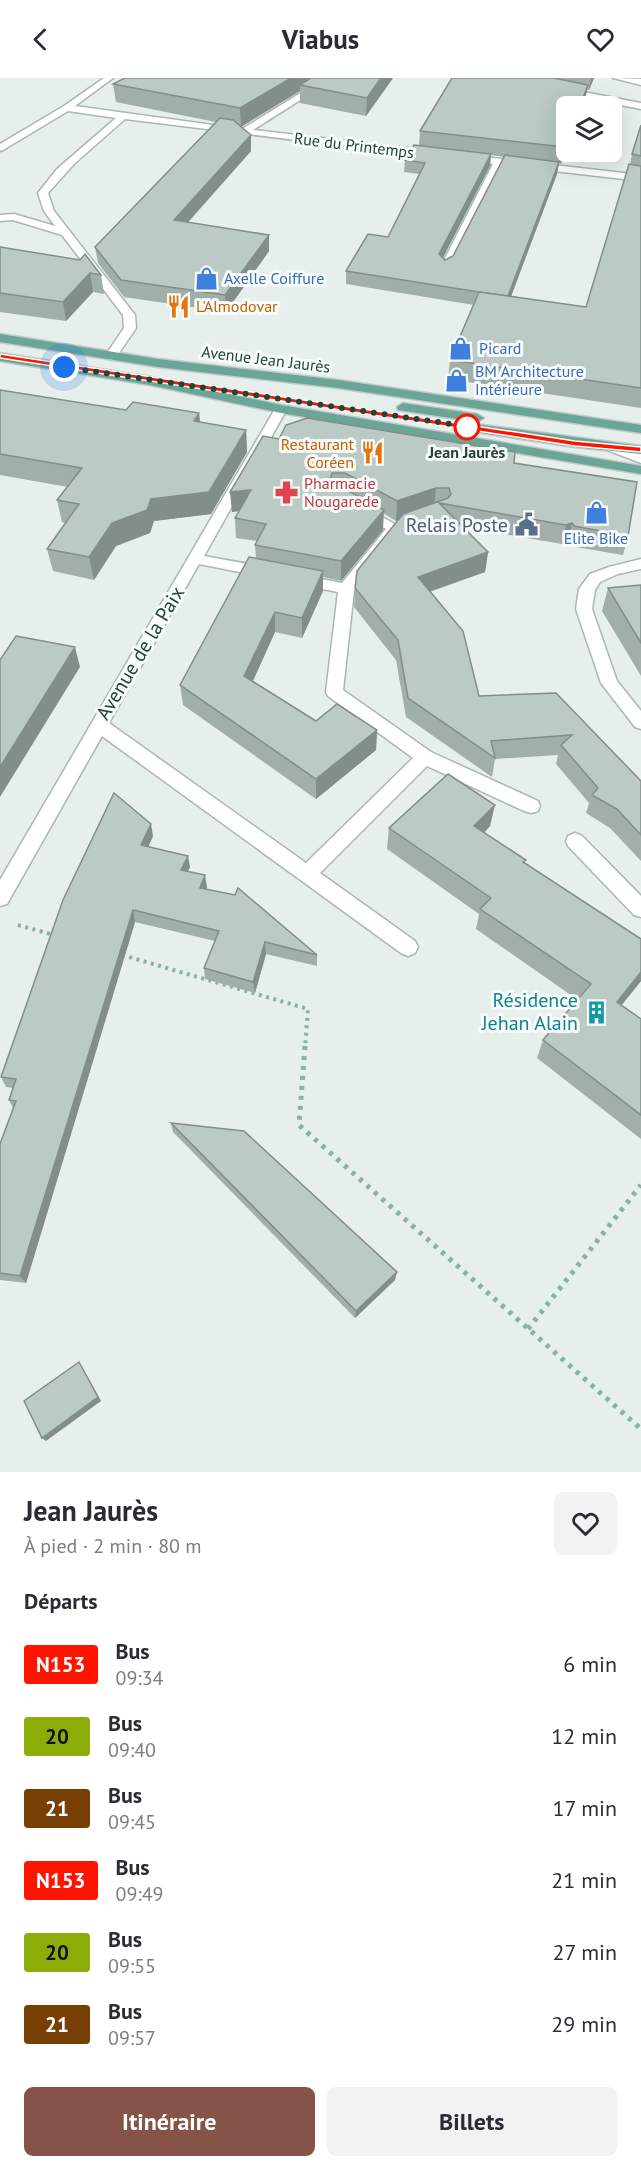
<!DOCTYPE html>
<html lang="fr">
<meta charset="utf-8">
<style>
:root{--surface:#fff;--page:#f2f2f3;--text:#2b2b33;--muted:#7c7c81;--accent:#855347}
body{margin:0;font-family:"PT Sans",sans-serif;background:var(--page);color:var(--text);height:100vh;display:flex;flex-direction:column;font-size:22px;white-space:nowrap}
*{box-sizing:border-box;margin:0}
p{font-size:20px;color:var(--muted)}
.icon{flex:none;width:33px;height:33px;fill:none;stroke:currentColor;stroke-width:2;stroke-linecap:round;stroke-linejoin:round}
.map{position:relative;height:1394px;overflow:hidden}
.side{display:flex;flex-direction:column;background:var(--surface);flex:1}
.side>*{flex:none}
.badge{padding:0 12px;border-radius:4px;font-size:21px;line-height:39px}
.tools{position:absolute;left:556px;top:18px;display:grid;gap:12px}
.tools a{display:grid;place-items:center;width:66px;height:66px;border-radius:9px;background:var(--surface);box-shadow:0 6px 24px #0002;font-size:30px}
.you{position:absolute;width:30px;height:30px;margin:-15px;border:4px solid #fff;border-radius:50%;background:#1a73e8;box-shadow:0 0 0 9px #1a73e833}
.map>.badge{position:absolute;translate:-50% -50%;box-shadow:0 0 0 3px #fff}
h2{padding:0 24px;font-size:22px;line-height:54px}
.round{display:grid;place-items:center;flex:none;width:63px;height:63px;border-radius:9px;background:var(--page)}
.head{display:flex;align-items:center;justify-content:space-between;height:102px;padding:0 24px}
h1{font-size:28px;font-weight:800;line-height:45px}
.primary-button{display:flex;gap:12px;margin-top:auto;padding:12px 24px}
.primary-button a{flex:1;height:69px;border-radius:9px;background:var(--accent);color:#fff;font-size:24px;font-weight:800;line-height:69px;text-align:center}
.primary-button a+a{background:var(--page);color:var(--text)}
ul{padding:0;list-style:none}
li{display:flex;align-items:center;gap:18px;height:72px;padding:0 24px}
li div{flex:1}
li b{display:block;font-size:22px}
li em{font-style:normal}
li .badge{min-width:66px;font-weight:700;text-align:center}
header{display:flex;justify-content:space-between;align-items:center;height:78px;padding:0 24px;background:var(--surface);font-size:27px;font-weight:800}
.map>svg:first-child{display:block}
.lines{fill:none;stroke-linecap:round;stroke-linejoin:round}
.minor-casing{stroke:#a8b8b2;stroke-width:3}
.major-casing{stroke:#c2cac8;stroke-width:3}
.path-far1{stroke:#86b3a5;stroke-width:4;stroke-dasharray:3 4.5;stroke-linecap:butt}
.path{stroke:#86b3a5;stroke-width:5;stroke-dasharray:4 6;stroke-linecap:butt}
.minor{fill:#fff;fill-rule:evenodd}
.major{fill:#6aa596;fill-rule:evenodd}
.wall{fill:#a1aea9;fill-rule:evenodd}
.shaded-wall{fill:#838d89}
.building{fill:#bbcac4;stroke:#838d89;stroke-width:1.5}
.line{fill:#ff1400;stroke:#fff;stroke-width:1.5}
.walk{stroke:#24423a;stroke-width:6;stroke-dasharray:0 10.8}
.stop-dot{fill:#fff;stroke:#ff1400;stroke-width:3}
.labels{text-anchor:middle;stroke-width:6;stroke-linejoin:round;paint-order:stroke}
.far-street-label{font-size:16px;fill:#24423a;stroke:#f7fbf9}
.far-shop-label{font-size:16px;fill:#366cbe;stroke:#f7fbf9;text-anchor:start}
.far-food-label{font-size:16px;fill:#c56008;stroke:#f7fbf9;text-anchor:start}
.far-stop-label{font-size:16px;font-weight:bold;fill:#24423a;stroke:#f7fbf9}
.far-health-label{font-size:16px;fill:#be3a42;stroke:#f7fbf9;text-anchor:start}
.service-label{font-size:20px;fill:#4e5e75;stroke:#f7fbf9;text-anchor:end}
.street-label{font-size:20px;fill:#24423a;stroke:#f7fbf9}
.culture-label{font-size:20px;fill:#0d838f;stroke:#f7fbf9;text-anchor:end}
</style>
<header><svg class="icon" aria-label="back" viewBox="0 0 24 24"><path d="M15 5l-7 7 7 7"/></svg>Viabus<svg class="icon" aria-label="heart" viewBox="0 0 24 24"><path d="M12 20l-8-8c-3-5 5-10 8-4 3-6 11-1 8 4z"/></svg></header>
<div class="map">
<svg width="641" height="1394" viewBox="0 0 641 1394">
<rect width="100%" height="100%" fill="#e6efeb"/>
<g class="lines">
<defs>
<g id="minor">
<polygon points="104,0 113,0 75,28 242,51 325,0 335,0 253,52 434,73 439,76 434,79 125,41 74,86 48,115 54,133 135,237 136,250 115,281 111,282 105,278 124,250 123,237 62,157 13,142 0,143 0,137 14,136 55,148 44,133 38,115 57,91 116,40 68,33 3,72 0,73 0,66 64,28"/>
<polygon points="613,0 641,1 641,7"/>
<polygon points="563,10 641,25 641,31 560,15 559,13"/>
<polygon points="467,77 641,97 641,103 502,87 450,190 445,193 440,190 493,86 464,82 462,80"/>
<polygon points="281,327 287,331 204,478 265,489 273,494 265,499 199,486 109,645 306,785 413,680 328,618 326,614 338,514 296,506 293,502 301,497 342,505 386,451 357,435 355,432 362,428 402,450 354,512 343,612 431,674 538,723 540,728 538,733 531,735 524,733 427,688 320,795 415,863 418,869 415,875 408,878 401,875 102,658 7,826 0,828 0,802 275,331"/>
<polygon points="612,365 641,376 641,385 607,372 605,369 607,366"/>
<polygon points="641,481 641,491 618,496 600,504 595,512 592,531 617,603 641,633 641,651 635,649 601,605 576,531 579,511 590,496 609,489"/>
<polygon points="575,755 582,758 641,818 641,839 634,837 568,768 566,763 568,758"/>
</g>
<g id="major">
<polygon points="0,256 158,281 338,302 641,347 641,355 338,310 158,289 0,264"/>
<polygon points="0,275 150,299 281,327 641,388 641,396 281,335 150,307 0,283"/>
<polygon points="403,325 477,336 484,340 477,344 398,332 397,329"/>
<polygon points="460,344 641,368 641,376 575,369 455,351 453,348"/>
</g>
</defs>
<use href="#minor" class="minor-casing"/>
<use href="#major" class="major-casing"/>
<g class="path-far1">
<polyline points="18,847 54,857"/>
<polyline points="122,877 308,931 305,970"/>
</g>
<g class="path">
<polyline points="305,968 299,1047 641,1351"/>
<polyline points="528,1251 641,1107"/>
</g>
<use href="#minor" class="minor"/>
<use href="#major" class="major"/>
</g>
<g class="wall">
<polygon points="125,0 393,0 366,38 300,25 300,13 241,48 251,73 188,144 269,173 226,234 124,219 98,185 95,169 216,44 116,24 113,6"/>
<path d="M 452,0 L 594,0 L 589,12 L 587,12 L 585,22 L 583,28 L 567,28 L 567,70 L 561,86 L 559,85 L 557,96 L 511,218 L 586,229 L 630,87 L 632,76 L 641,47 L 641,330 L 448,301 L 450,282 L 474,227 L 346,206 L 346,193 L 388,159 L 419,96 L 404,94 L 405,82 L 419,67 L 420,53 ZM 491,77 L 504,79 L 453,178 L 445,182 L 443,180 L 490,88 Z"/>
<polygon points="0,169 101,197 104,216 93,214 66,243 0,234"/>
<polygon points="0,312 126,332 199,335 200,344 246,352 247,374 211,436 154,443 150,455 116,468 94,502 53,493 47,471 65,445 62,444 57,422 68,409 0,397"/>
<polygon points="279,361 514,385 628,458 623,477 570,468 568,464 562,466 463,449 488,474 485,494 430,514 479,618 556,615 641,703 641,783 610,750 586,735 589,725 556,686 558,677 495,681 492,699 406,639 396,582 354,529 355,510 398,442 396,443 383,435 383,452 341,503 323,499 323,513 302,560 275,554 253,603 316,643 377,652 376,672 316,721 183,627 180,607 256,480 255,467 257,463 236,460 235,440 239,433 232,434"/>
<polygon points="641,507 641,598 602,533 608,510"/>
<polygon points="490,748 484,755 525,785 641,903 621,927 641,941 641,1061 537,980 543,962 578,922 476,851 479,836 387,771 389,750"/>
<polygon points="153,758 148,769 190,789 188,793 207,809 206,811 317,877 317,888 266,876 255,915 205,901 204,890 215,863 135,844 26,1205 0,1202 0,1066 13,1030 9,1022 13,1010 6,1009 1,999"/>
<polygon points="171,1045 395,1202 355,1240 173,1054"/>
</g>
<g class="shaded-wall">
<polygon points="291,0 321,0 300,7 300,13 241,49 240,30"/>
<polygon points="381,0 393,0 366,38 367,20"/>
<polygon points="591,0 594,0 589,12"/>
<polygon points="588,7 585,22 583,28 580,28"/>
<polygon points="251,57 251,73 175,159 174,142"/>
<polygon points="567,61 567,70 561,86 564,69"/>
<polygon points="491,76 490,88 438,189 439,176"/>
<polygon points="559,84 557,96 506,232 507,219"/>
<polygon points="269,157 269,173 226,234 225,217"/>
<polygon points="90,195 93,214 66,243 63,224"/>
<polygon points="199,335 201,357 194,343"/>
<polygon points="246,352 247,374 211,436 154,443 150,455 116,468 94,502 89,479 112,445 151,421"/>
<polygon points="436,410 434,429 396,443 397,423"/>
<polygon points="251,412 252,431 232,434 230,414"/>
<polygon points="384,432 383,452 341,503 341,483"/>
<polygon points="572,445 568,464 562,466 566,447"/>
<polygon points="488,474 485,494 416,518 418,499"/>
<polygon points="323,493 323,513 302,560 302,540"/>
<polygon points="275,534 275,554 246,618 244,598"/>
<polygon points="75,569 80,589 0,719 0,689"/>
<polygon points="377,652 376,672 316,721 316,701"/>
<polygon points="495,727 490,748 470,769 474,748"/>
<polygon points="151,746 153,758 144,779 141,767"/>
<polygon points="188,778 190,789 183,803 181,792"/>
<polygon points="205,797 207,809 202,821 200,810"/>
<polygon points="133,832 135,844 26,1205 20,1198"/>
<polygon points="265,864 266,876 255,915 253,904"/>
<polygon points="641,894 641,903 609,943 617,924"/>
<polygon points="397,1194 395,1202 355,1240 356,1233"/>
<polygon points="79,1284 101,1323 46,1363 42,1360"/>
</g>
<g class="building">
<polygon points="125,0 291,0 240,30 113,6"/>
<polygon points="311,0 381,0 367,20 300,7"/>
<polygon points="452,0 554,0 588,7 580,28 567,28 567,61 564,69 420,53"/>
<polygon points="220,40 233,42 251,57 174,142 269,157 225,217 121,202 95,169"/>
<polygon points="641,47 641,78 632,76"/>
<polygon points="414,67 491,76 439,176 445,182 453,178 505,77 559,84 508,218 479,214 346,193 368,156 388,159 425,85 405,82"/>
<polygon points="629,86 641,88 641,310 450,282 479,214 586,229"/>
<polygon points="0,169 80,182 85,176 101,197 90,195 63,224 0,215"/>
<polygon points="0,312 126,332 133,324 199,335 194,343 246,352 209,414 151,421 147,432 112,445 89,479 47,471 79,426 57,422 82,390 0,376"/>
<polygon points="307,340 515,374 514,385 637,404 628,458 574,448 572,445 566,447 439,425 488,474 418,499 463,553 479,618 556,615 641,703 641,757 617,731 592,717 598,710 561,667 572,657 491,663 495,680 408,620 398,562 355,510 357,493 403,436 448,420 451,416 449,410 436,410 397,423 345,395 332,395 330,401 333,405 384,432 341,483 255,467 266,446 235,440 251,412 230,414 263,358 279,361 286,347"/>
<polygon points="249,479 323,493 302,540 275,534 244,598 316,643 337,626 377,652 316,701 180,607"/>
<polygon points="641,507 641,565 608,510"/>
<polygon points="16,558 75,569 0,689 0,582"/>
<polygon points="448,696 495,727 474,748 526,782 523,784 641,861 641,894 617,924 641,941 641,1037 543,962 591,906 480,831 491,820 389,750"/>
<polygon points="114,715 151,746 141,767 188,778 181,792 205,797 200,810 235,817 238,810 317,877 265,864 253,904 204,890 219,853 133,832 20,1198 0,1195 0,1066 16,1023 9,1022 16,1001 1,999 63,822"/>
<polygon points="171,1045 244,1053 397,1194 356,1233"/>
<polygon points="79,1284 98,1319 42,1360 24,1323"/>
</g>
<polygon class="line" points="0,276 575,363 641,369 641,374 575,368 0,280"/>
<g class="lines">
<polyline class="walk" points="64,289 478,350 467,349"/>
</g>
<defs>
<symbol id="shop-bare" viewBox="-9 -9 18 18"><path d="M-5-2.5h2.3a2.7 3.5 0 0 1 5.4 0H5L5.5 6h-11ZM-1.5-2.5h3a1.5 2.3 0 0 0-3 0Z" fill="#3f7fe0" stroke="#f7fbf9" stroke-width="2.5" paint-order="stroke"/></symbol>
<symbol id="restaurant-bare" viewBox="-9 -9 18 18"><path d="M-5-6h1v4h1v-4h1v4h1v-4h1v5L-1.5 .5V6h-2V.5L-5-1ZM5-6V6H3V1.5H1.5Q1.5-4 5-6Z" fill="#e8710a" stroke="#f7fbf9" stroke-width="2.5" paint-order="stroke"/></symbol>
<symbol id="pharmacy-bare" viewBox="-9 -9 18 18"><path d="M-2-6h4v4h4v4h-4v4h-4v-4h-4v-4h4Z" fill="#e0444e" stroke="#f7fbf9" stroke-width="2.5" paint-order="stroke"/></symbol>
<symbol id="civic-bare" viewBox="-9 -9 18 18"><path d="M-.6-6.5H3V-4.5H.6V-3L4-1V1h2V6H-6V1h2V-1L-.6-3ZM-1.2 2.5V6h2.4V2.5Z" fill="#5c6f8a" stroke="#f7fbf9" stroke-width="2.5" paint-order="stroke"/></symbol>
<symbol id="building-bare" viewBox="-9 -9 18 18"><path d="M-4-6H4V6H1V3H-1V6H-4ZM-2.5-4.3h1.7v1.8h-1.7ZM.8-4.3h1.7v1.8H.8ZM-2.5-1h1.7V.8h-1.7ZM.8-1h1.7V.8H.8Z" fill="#0f9aa8" stroke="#f7fbf9" stroke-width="2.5" paint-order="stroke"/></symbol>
</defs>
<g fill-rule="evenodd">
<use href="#shop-bare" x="190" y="184" width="33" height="33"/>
<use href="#restaurant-bare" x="162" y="212" width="33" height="33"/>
<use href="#shop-bare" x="444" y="254" width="33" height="33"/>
<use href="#shop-bare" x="440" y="286" width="33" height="33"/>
<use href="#restaurant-bare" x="356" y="358" width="33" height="33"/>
<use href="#pharmacy-bare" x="270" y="398" width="33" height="33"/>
<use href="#shop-bare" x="580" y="418" width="33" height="33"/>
<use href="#civic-bare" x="510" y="430" width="33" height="33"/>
<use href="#building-bare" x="580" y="918" width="33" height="33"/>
</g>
<circle class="stop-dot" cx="467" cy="349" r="12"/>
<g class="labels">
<g class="far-street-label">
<text transform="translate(354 67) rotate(7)" y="6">Rue du Printemps</text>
<text transform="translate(266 281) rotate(7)" y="6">Avenue Jean Jaurès</text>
</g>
<g class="far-shop-label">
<text x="224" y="206">Axelle Coiffure</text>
<text x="479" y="276">Picard</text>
<text x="475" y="299">BM Architecture<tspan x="475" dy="18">Intérieure</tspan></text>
<text x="596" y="466" text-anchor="middle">Elite Bike</text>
</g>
<g class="far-food-label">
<text x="196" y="234">L'Almodovar</text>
<text x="354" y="372" text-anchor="end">Restaurant<tspan x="354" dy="18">Coréen</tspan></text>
</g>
<g class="far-stop-label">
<text x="467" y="380">Jean Jaurès</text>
</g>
<g class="far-health-label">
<text x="304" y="411">Pharmacie<tspan x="304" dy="18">Nougarede</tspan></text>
</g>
<g class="service-label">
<text x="508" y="454">Relais Poste</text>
</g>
<g class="street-label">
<text transform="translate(140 575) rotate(-59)" y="7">Avenue de la Paix</text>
</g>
<g class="culture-label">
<text x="578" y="929">Résidence<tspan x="578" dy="23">Jehan Alain</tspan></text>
</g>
</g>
</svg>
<div class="tools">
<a><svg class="icon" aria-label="layers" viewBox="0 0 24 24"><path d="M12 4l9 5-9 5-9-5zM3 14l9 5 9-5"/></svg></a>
</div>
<div class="you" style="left:64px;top:289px"></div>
</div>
<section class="side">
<div class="head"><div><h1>Jean Jaurès</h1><p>À pied · 2 min · 80 m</p></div><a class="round"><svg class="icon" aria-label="heart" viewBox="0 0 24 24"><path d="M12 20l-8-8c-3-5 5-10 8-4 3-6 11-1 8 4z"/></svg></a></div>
<h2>Départs</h2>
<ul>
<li><span class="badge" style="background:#ff1400;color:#fff">N153</span><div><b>Bus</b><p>09:34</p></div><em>6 min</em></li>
<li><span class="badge" style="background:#8cad08;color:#111">20</span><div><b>Bus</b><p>09:40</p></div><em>12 min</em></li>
<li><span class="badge" style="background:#783f04;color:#fff">21</span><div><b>Bus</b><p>09:45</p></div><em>17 min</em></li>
<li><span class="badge" style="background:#ff1400;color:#fff">N153</span><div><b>Bus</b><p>09:49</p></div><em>21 min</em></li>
<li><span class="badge" style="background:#8cad08;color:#111">20</span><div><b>Bus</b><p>09:55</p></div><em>27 min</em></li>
<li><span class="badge" style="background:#783f04;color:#fff">21</span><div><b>Bus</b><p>09:57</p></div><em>29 min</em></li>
</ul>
<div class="primary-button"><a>Itinéraire</a><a>Billets</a></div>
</section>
